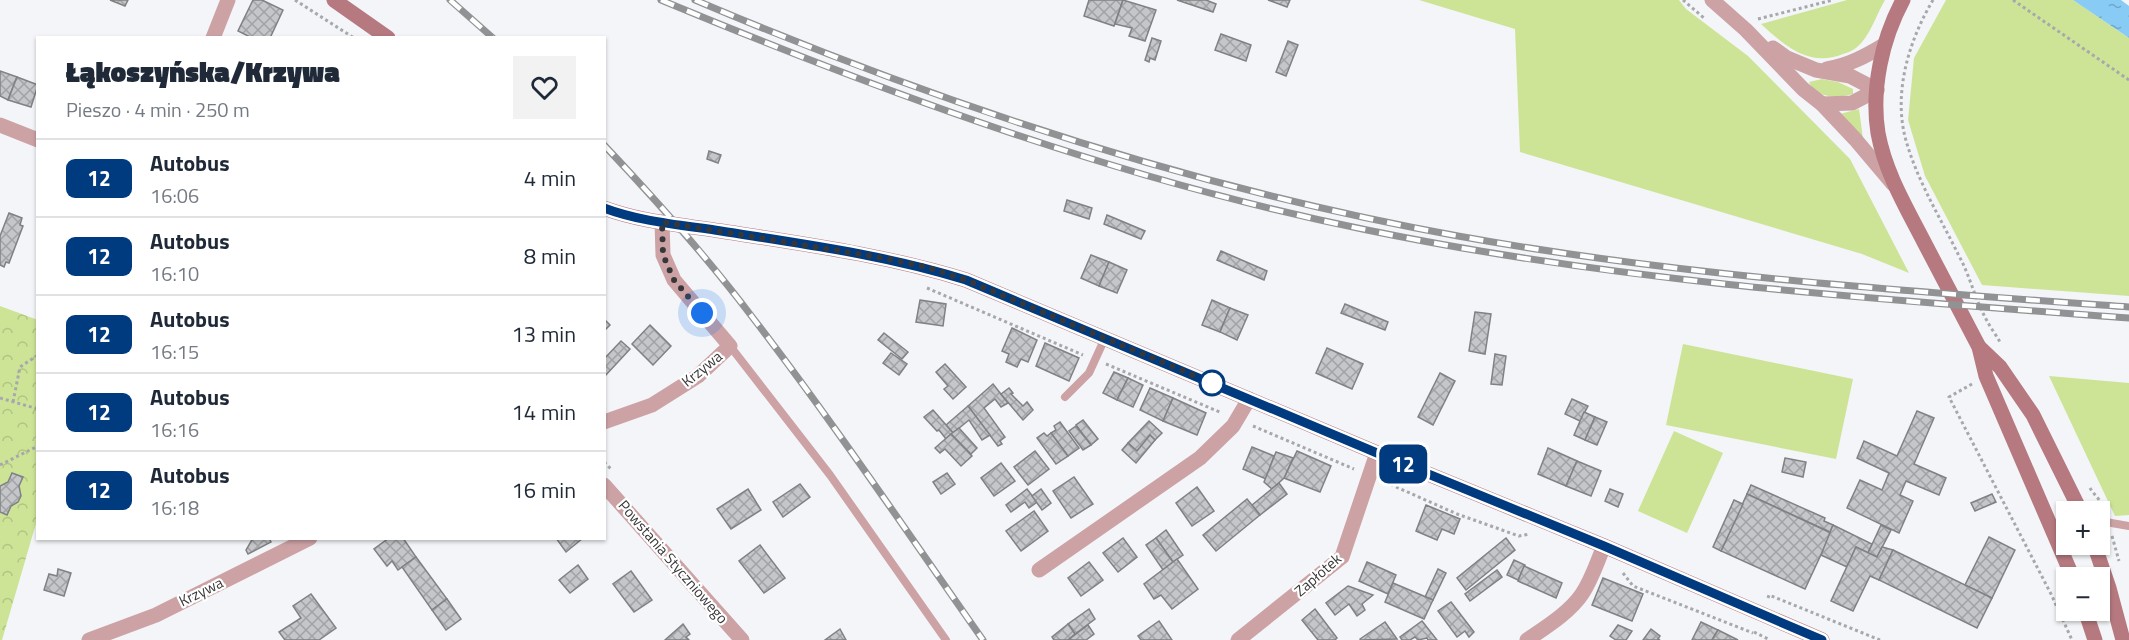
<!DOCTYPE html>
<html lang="pl">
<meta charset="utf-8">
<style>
:root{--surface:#fff;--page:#f2f2f3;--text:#1f2937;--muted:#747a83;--line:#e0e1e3}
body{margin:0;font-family:"Titillium Web",sans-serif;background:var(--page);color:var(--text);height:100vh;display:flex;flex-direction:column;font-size:22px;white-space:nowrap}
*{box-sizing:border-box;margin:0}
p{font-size:20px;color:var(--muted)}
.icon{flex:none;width:33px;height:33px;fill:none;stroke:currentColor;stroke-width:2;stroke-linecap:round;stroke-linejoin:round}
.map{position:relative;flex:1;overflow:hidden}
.side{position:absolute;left:36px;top:36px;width:570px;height:504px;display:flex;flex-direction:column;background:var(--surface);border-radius:0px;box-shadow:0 2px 4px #0004}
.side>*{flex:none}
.badge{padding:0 12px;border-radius:9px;font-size:21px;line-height:39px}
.controls{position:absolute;left:2056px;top:501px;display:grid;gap:12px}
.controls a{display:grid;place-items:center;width:54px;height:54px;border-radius:0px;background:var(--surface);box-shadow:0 2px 4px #0004;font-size:30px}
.you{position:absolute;width:30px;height:30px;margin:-15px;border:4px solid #fff;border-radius:50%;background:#1a73e8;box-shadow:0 0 0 9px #1a73e833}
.map>.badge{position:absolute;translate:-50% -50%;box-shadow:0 0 0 3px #fff}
.round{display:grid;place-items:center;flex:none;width:63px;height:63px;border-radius:0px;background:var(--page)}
.overview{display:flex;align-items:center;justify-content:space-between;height:102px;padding:0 30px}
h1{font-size:28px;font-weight:800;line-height:45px}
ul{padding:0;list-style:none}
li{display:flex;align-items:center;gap:18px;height:78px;padding:0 30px;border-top:2px solid var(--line)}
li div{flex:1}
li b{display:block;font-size:22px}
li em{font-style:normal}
li .badge{min-width:66px;font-weight:700;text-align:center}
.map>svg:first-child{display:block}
.grass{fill:#cde497}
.park{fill:url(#park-crowns)}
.water{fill:url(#water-ripples)}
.building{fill:url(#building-cross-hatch);stroke:#7f8183;stroke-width:1.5}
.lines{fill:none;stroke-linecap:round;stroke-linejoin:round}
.path{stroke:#a7a8ab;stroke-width:3;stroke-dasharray:3 3;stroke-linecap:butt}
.lane{stroke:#cca2a5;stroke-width:8}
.street{stroke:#cca2a5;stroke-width:15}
.secondary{stroke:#b5797f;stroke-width:15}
.rail-casing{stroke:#919294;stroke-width:7}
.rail{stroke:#fff;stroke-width:4.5;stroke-dasharray:14;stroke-linecap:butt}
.line-casing{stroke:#fff;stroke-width:14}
.line{stroke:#003b80;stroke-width:9}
.walk{stroke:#373739;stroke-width:6;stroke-dasharray:0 10.8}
.stop-dot{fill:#fff;stroke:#003b80;stroke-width:3}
.labels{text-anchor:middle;stroke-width:4.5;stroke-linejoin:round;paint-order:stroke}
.street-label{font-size:15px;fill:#373739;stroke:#fff}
</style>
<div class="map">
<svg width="2129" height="640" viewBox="0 0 2129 640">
<defs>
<pattern id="park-crowns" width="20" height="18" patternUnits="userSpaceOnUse" patternTransform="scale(1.5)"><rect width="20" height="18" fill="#cde497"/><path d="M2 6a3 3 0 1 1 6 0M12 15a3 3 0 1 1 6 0" fill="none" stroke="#b1c483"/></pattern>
<pattern id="water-ripples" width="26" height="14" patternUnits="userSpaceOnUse" patternTransform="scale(1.5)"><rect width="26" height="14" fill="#88cbf4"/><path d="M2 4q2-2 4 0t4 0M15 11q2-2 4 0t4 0" fill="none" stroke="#70a6c7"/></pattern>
<pattern id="building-cross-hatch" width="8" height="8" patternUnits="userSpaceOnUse" patternTransform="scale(1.5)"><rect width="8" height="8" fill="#c4c6c9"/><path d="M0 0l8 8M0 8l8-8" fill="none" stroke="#a0a2a4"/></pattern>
</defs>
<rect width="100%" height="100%" fill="#f3f5f8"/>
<g class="grass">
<polygon points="1419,0 1679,0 1686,9 1748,56 1850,159 1909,273 1862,254 1520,152 1515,29"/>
<path d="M 1847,0 L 1885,0 C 1876,15 1870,37 1856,48 C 1852,51 1847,53 1843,54 C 1809,68 1784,45 1761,24 Z"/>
<polygon points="1946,0 2073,0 2129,38 2129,296 1982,285 1925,176 1908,120 1914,58"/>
<path d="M 1822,79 L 1838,82 L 1853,89 L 1853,94 C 1838,98 1816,99 1809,82 Z"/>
<polygon points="1859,109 1863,139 1840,114"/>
<polygon points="1683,344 1853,379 1836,459 1666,425"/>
<polygon points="2049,376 2129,383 2129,515 2115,516"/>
<polygon points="1674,431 1723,453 1687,533 1638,511"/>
</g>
<polygon class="park" points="0,306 38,320 37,520 2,640 0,640"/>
<polygon class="water" points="2073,0 2121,0 2129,6 2129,38"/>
<g class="building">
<polygon points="110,0 128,0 125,6"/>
<polygon points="253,0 262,0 283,10 270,38 252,38 238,31"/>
<polygon points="1089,0 1123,0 1114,26 1084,16"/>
<polygon points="1123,0 1156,10 1145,41 1129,36 1132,28 1115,24"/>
<polygon points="1177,0 1206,0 1216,4 1213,12"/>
<polygon points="1268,0 1290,0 1287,7"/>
<polygon points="1221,34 1251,45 1246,61 1215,50"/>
<polygon points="1152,38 1161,41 1155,60 1150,58 1149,62 1145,60"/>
<polygon points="1288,41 1298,45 1286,76 1276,72"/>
<polygon points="0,71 17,77 8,100 0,96"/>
<polygon points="17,77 38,85 31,107 8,100"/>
<polygon points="709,151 721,155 718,163 707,159"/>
<polygon points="1067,200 1092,208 1089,219 1064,211"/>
<polygon points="9,213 22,218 20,225 23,226 9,263 6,262 4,267 0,265 0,236"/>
<polygon points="1107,215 1145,231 1141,239 1104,224"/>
<polygon points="1221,251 1267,271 1264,280 1217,260"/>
<polygon points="1091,255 1109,262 1099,286 1081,278"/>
<polygon points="1109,262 1127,270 1117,293 1099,286"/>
<polygon points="920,300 946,304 943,326 916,322"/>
<polygon points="1212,300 1230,308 1220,332 1202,325"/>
<polygon points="1345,304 1388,322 1385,330 1341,313"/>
<polygon points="1230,308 1248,315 1237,340 1220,332"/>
<polygon points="1475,312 1491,314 1485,354 1469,351"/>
<polygon points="604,319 610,325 604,331"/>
<polygon points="650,325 671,346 653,365 632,344"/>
<polygon points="1012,328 1037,340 1028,362 1021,359 1017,367 1006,362 1009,354 1002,351"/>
<polygon points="884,333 908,352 902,359 878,340"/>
<polygon points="621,341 630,349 605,376 604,359"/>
<polygon points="1045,343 1079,358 1069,381 1036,366"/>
<polygon points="1327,348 1363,364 1352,389 1316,373"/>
<polygon points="891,353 907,364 899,375 883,363"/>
<polygon points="1495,354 1506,356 1502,385 1491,384"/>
<polygon points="945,364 966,387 953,399 944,389 948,386 936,372"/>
<polygon points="1114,372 1128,378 1117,400 1103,393"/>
<polygon points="1440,373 1455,381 1433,425 1418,417"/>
<polygon points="1128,378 1143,385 1133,407 1117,400"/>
<polygon points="993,384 1008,403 1001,407 995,399 984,408 1005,437 1000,441 1002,444 998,446 968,406"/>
<polygon points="1009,388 1013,393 1011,394 1023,406 1027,402 1033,410 1023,420 1001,394"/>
<polygon points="1150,388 1173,398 1163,421 1140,410"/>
<polygon points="1173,398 1206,413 1197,435 1163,421"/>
<polygon points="1572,399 1588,406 1580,421 1565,414"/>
<polygon points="968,406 990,435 982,440 969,420 953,433 946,425"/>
<polygon points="933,410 953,433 946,439 939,430 937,431 924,417"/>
<polygon points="1917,411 1934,418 1914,464 1946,478 1939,495 1906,481 1900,495 1913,501 1899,533 1847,508 1860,480 1882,490 1889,473 1857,458 1864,441 1897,456"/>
<polygon points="1584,412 1595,417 1585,440 1574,435"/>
<polygon points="1595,417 1607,422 1597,445 1585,440"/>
<polygon points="1083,420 1098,439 1091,445 1076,425"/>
<polygon points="1149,421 1162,433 1155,440 1150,435 1137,451 1128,443"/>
<polygon points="1060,422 1079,448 1068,456 1051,433 1056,430 1054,426"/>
<polygon points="1076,426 1091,445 1083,450 1069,431"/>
<polygon points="959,428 977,448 971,454 951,434"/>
<polygon points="1044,433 1047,436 1051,433 1068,456 1056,464 1037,438"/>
<polygon points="951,434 972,456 961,466 945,449 940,453 935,448"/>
<polygon points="1150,435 1155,440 1136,463 1122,450 1128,443 1137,451"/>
<polygon points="1252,447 1274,456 1266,479 1243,469"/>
<polygon points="1548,448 1577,461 1566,486 1538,474"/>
<polygon points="1035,451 1049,469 1028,485 1014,467"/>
<polygon points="1297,451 1331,466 1320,492 1284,478"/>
<polygon points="1276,452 1293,458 1284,478 1272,489 1264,482"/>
<polygon points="1785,458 1806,462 1803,477 1782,472"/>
<polygon points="1577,461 1601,471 1591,496 1566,486"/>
<polygon points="1001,463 1015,481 994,496 981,478"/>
<polygon points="12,473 23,477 19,486 21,496 18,502 11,506 7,515 0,512 0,486 8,482"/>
<polygon points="947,473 955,484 941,494 933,482"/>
<polygon points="1074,477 1093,504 1071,518 1053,491"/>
<polygon points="1279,483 1287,494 1260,515 1252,505"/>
<polygon points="800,484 810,497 783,517 773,502"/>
<polygon points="1751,485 1825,518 1824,521 1833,525 1830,532 1747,494"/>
<polygon points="1197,487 1214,511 1192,526 1176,503"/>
<polygon points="748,489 761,510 731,529 717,509"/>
<polygon points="1027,489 1037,502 1029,508 1025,502 1011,512 1006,505"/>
<polygon points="1041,489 1051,503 1042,510 1032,496"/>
<polygon points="1610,489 1623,494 1618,507 1605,501"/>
<polygon points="1747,494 1831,533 1805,589 1721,551"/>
<polygon points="1992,494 1996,502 1975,511 1971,503"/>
<polygon points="1247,499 1260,515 1216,551 1203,535"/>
<polygon points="1734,500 1743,504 1721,551 1713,547"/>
<polygon points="1426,505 1460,519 1454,534 1442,529 1437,540 1416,531"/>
<polygon points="1034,511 1048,531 1021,551 1006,531"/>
<polygon points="1833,525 1872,544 1868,553 1856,547 1847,567 1821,555"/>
<polygon points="1881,525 1891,530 1877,557 1868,553"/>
<polygon points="1166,530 1183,555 1173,562 1156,538"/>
<polygon points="1989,537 2015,550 1992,598 1965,585"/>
<polygon points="253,538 269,538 271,542 248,554 246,550"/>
<polygon points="389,538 403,538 416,557 398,570 392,561 387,566 374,549"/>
<polygon points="556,538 583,538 566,552"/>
<polygon points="1123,538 1137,557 1118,572 1103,553"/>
<polygon points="1156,538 1173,562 1163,570 1146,545"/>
<polygon points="1506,538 1515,550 1466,590 1457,578"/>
<polygon points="760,545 785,578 764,593 739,561"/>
<polygon points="1856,547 1877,557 1882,547 1893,550 1879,580 1870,576 1853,611 1831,601"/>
<polygon points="1893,550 1992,598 1977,628 1879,580"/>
<polygon points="416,557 447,599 432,610 402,567"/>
<polygon points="1177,559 1198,589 1172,609 1161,595 1154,599 1144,584"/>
<polygon points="1514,560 1525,565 1518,580 1507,575"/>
<polygon points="1089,562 1103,580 1081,596 1068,578"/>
<polygon points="1367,562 1396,575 1388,594 1359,581"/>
<polygon points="578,565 588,579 570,593 559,580"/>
<polygon points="1524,566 1562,583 1556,598 1518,581"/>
<polygon points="58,569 71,573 64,596 44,590 49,574 57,576"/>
<polygon points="1438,569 1446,573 1433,600 1425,597"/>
<polygon points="1497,570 1502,577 1470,601 1465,594"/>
<polygon points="631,571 652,600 634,612 613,584"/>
<polygon points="1603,578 1643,594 1632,621 1592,605"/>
<polygon points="1393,583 1433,600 1424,619 1385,602"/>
<polygon points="1348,586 1373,595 1362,604 1365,610 1357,616 1349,604 1335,615 1326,603"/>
<polygon points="311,594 336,628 319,640 285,640 279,632 301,618 293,606"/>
<polygon points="447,599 461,619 446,630 432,610"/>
<polygon points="1451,602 1474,632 1469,637 1465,631 1457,637 1438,611"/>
<polygon points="1089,609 1095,619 1075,634 1068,624"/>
<polygon points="1315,609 1337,638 1335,640 1318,640 1302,620"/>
<polygon points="1159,621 1172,640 1141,640 1138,636"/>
<polygon points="1422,621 1437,640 1428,640 1427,638 1418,640 1415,637 1410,640 1402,640 1400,637"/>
<polygon points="1385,622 1397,639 1361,640 1360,639"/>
<polygon points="1701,622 1718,630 1712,640 1692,640"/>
<polygon points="683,624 690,634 686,637 689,640 665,640"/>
<polygon points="1068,624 1075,634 1068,640 1054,640 1052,637"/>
<polygon points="1088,625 1094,634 1086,640 1068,640"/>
<polygon points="1618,625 1632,631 1626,640 1616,640 1610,636"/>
<polygon points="840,629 846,640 825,640"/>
<polygon points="1651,629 1660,636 1658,639 1660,640 1643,640"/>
<polygon points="1718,630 1738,640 1712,640"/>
</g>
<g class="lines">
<g class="path">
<polyline points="295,0 354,38"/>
<polyline points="1683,0 1704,18"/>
<path d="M 1933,0 C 1908,42 1892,96 1907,144 C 1919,184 1941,219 1959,256 C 1970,276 1975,299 1986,319 C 1990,327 1996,335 2000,342"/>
<polyline points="2013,0 2129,80"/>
<polyline points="1758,19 1833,0"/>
<polyline points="927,288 1083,355"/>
<polyline points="1106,364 1222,413"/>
<polyline points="1972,384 1949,397 2051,594 2072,640"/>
<polyline points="0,398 38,409"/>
<polyline points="13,402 20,367 38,355"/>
<polyline points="1253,426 1354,469"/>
<polyline points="604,462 612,470"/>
<polyline points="0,465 38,446"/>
<polyline points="1385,482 1457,514 1519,536 1530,534"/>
<path d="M 2090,488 C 2094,495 2102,501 2104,509"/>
<polyline points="2112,536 2119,561"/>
<polyline points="1623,573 1633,586 1753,633"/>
<polyline points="1768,598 1769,595 1880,640"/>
<polyline points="1754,632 1770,640"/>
</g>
<g class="lane">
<polyline points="730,346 830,475 946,640"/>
<polyline points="1065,397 1089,373 1105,338"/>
<polyline points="2100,521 2129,526"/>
</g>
<g class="street">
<polyline points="1712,0 1746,30 1803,89 1822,104 1855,139 1893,184"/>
<polyline points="213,38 228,0"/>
<polyline points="1773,48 1787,58 1816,70 1850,76 1877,90"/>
<path d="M 1827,69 C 1849,65 1866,56 1884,45"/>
<polyline points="1822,104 1852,103 1877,90"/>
<polyline points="0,125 38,140"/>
<polyline points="604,422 652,405 698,376 730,346 674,280 663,255 662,222"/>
<polyline points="604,485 742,640"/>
<polyline points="1039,570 1200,458 1233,426 1249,399"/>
<polyline points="89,640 156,615 310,538"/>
<polyline points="1238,640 1342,557 1377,453"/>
<path d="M 1527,640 C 1546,627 1569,613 1582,594 C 1592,579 1597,562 1604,546"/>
</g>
<g class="secondary">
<polyline points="334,0 388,38"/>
<path d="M 1903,0 C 1882,39 1871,89 1878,133 C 1885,172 1906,207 1924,242 C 1942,277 1961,312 1979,347 L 1986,376 L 2073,578"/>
<path d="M 604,208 C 641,222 682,225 721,231 C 803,244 886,255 966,280 L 1377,453 L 1604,546 L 1822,640"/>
<polyline points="1979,347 2000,367 2033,415 2081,512"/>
<polyline points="2094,544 2109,588 2123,640"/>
<polyline points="2085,610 2095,640"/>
</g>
<defs>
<g id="rail">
<polyline points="450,0 493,38"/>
<path d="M 661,0 C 890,95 1124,181 1367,230 C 1619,282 1874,299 2129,318"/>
<path d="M 695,0 C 940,104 1196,189 1458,236 C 1680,276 1905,291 2129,307"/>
<path d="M 604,145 C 657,201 707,257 753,318 C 833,422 907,532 983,640"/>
</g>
</defs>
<use href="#rail" class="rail-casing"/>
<use href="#rail" class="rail"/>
</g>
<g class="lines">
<defs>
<path id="line" d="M 604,208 C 641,222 682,225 721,231 C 803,244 886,255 966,280 L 1377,453 L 1604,546 L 1822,640"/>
</defs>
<use href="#line" class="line-casing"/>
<use href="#line" class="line"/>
<polyline class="walk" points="702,313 674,280 663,255 662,222 883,258 926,267 966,280 1212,383"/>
</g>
<circle class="stop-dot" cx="1212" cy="383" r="12"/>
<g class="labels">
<g class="street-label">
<text transform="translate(702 369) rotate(-39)" y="5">Krzywa</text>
<text transform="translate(673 562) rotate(49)" y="5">Powstania Styczniowego</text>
<text transform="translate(1318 575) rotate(-41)" y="5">Zapłotek</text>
<text transform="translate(201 592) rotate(-26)" y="5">Krzywa</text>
</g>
</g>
</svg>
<div class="controls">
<a>+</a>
<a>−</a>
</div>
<div class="you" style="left:702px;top:313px"></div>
<b class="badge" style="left:1403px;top:464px;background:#003b80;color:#fff">12</b>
<section class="side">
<div class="overview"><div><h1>Łąkoszyńska/Krzywa</h1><p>Pieszo · 4 min · 250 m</p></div><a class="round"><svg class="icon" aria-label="heart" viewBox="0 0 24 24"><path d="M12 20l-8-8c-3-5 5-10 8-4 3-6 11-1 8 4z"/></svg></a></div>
<ul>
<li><span class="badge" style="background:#003b80;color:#fff">12</span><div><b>Autobus</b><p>16:06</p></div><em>4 min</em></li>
<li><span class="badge" style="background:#003b80;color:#fff">12</span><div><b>Autobus</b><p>16:10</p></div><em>8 min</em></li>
<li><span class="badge" style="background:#003b80;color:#fff">12</span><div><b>Autobus</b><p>16:15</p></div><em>13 min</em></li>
<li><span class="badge" style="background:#003b80;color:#fff">12</span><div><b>Autobus</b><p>16:16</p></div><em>14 min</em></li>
<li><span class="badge" style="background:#003b80;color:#fff">12</span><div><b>Autobus</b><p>16:18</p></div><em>16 min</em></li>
</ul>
</section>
</div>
